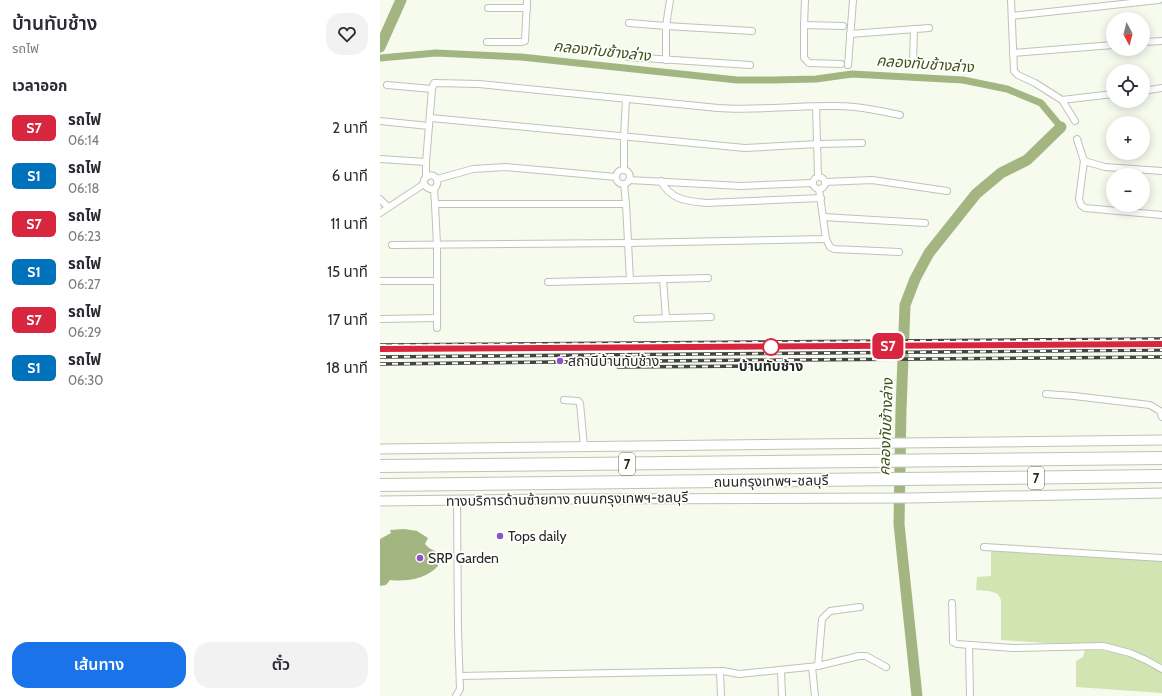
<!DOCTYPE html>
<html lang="th">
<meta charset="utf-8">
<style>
:root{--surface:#fff;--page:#f2f2f3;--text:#2b2b33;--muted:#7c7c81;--accent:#1a73e8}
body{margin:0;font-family:Cabin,"Noto Sans Thai",sans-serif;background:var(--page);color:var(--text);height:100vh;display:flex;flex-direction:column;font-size:15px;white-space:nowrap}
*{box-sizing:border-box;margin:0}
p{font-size:13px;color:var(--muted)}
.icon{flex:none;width:22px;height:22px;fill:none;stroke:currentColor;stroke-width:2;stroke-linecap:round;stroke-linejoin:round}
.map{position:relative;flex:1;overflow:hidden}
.side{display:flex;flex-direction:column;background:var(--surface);width:380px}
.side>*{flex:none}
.badge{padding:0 8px;border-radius:6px;font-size:14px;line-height:26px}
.needle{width:26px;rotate:173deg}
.buttons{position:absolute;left:726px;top:12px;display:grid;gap:8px}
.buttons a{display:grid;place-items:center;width:44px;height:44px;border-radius:50%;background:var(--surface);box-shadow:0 2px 10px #0003;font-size:20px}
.map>.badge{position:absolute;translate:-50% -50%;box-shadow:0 0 0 2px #fff}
h2{padding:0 12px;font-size:15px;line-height:36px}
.round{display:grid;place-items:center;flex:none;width:42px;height:42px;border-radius:16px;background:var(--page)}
.head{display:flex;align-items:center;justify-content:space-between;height:68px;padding:0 12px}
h1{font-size:19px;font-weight:600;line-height:30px}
.action{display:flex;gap:8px;margin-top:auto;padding:8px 12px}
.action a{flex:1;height:46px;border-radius:16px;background:var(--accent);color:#fff;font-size:16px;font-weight:600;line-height:46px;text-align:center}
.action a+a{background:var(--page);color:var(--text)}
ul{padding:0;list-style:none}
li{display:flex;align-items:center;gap:12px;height:48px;padding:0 12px}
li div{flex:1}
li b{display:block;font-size:15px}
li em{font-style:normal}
li .badge{min-width:44px;font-weight:700;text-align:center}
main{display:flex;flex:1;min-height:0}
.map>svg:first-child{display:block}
.green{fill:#d2e4b2}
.water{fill:#a3b682}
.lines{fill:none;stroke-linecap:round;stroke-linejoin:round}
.canal{stroke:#a3b682;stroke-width:7}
.river{stroke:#a3b682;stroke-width:11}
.minor-casing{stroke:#bec3b7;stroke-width:8}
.secondary-casing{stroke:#bec3b7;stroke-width:11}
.motorway-casing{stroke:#bec3b7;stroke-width:14}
.minor{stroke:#fff;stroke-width:6}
.secondary{stroke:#fff;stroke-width:9}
.motorway{stroke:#fff;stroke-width:12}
.rail-casing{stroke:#42443e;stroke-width:3.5}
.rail{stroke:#fff;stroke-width:2;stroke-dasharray:6;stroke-linecap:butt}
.line-casing{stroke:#fff;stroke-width:9}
.line{stroke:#d7263d;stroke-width:6}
.stop-dot{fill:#fff;stroke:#d7263d;stroke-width:2}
.poi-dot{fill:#8d51c8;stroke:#fff;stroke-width:1.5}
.labels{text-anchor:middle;stroke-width:3.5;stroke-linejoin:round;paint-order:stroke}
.shield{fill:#fff;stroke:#676865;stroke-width:1}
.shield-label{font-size:13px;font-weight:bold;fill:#262823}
.poi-label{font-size:14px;fill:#262823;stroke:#fff;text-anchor:start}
.stop-label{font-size:14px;font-weight:bold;fill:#262823;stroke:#fff}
.street-label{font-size:14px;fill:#262823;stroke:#fff}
.water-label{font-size:15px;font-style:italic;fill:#405119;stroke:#fff}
</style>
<main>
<section class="side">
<div class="head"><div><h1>บ้านทับช้าง</h1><p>รถไฟ</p></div><a class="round"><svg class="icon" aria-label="heart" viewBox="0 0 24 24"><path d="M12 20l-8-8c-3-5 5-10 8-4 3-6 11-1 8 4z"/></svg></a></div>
<h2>เวลาออก</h2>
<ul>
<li><span class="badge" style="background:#d7263d;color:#fff">S7</span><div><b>รถไฟ</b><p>06:14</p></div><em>2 นาที</em></li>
<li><span class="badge" style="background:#0072bc;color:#fff">S1</span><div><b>รถไฟ</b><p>06:18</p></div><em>6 นาที</em></li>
<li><span class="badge" style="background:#d7263d;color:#fff">S7</span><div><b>รถไฟ</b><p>06:23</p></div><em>11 นาที</em></li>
<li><span class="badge" style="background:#0072bc;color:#fff">S1</span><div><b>รถไฟ</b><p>06:27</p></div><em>15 นาที</em></li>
<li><span class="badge" style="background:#d7263d;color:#fff">S7</span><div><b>รถไฟ</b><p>06:29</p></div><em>17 นาที</em></li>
<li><span class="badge" style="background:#0072bc;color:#fff">S1</span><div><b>รถไฟ</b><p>06:30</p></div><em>18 นาที</em></li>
</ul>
<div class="action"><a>เส้นทาง</a><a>ตั๋ว</a></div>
</section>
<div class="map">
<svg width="782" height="696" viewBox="0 0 782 696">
<rect width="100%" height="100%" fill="#f6fbee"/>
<g class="green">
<polygon points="611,549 782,560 782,665 743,648 724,644 666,643 621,640 621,600 618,594 609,591 596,590 597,577 611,576"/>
<polygon points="705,650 736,651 757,659 782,672 782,693 696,687 696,661 703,657"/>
</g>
<path class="water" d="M 24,529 L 37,531 L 48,538 L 45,544 L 49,548 L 58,553 L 58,566 C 46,579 27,582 10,580 L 6,585 L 0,586 L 0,539 L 11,533 L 10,530 Z"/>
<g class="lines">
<polyline class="canal" points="0,58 56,53 141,57 357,80 393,80 436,79 472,74 583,80 627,89 661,103 681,127"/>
<g class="river">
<polyline points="0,47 21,0"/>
<polyline points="537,696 519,524 521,410 525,305 535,279 549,253 596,194 621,173 647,160 681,127"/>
</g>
<defs>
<g id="minor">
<polyline points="425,0 424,25 424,58 429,63 461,64"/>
<polyline points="631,0 634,71 638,75 655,83 682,100 695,121"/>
<polyline points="108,8 147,8"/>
<polyline points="632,16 779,0"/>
<polyline points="249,23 286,26 372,31"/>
<polyline points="424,25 463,26"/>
<polyline points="470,34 549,28"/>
<polyline points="107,42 142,42 145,41 147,0"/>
<polyline points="763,42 782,41"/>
<polyline points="633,53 733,45"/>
<polyline points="248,57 370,65"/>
<polyline points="286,60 286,26 290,0"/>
<polyline points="533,63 534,29"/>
<polyline points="468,65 473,0"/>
<path d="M 7,85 L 52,89 L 54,83 L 99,84 L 338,108 C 378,111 418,105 459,106 C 479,106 500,111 520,115"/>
<polyline points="763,91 782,88"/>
<polyline points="682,100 733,94"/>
<polyline points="436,107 438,176"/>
<polyline points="51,118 365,148 438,144 482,143"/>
<polyline points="0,121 49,126"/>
<polyline points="697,139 704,161 699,199 701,205 705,208 782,215"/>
<polyline points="0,159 46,162"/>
<polyline points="704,161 725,167 782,171"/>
<polyline points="244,170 244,136 246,99"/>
<circle cx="243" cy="177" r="7"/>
<circle cx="439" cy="183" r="6"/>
<polyline points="46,177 46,162 52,89"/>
<polyline points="57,179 93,169 126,167 236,177"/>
<polyline points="249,180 361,186 432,183"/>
<path d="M 281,181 C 291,200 306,201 326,203 L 441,198"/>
<polyline points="445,182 492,180 567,191"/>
<polyline points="244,184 246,204 250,280"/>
<path d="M 54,189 C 47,190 39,182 47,177 C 54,171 62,182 54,189 L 55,204 L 57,245 L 57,328"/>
<polyline points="439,189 446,239 450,247 454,249 519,252"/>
<polyline points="0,199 8,207"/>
<polyline points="55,204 246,204"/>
<polyline points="0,213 44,184"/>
<polyline points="443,217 545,223"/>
<polyline points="12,245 248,243 446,239"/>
<polyline points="283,279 286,318"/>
<polyline points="0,281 56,281"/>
<polyline points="168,282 328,278"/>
<polyline points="0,319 57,318"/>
<polyline points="257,319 331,317"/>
<polyline points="666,394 694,396 770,405 780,411 782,417"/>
<polyline points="184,400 198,401 200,403 204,447"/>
<polyline points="604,547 782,558"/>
<polyline points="572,603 573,637 573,642 577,644 633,648 723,646 750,653 766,660 782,669"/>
<polyline points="589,645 590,696"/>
<polyline points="438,666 442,619 450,611 480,607"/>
<polyline points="432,667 435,696"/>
<polyline points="401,670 402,696"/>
<polyline points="340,672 341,696"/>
<polyline points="80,676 343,671 359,674 438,666 479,656 486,656 506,667"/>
<polyline points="76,696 80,689 78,631 77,500"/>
</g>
<g id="secondary">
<polyline points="0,449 782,440"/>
<polyline points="0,501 185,499 530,498 782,493"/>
</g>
<g id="motorway">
<polyline points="0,466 782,458"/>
<polyline points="0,485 782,476"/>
</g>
</defs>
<use href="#minor" class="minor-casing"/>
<use href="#secondary" class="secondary-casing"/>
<use href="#motorway" class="motorway-casing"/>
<use href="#minor" class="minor"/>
<use href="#secondary" class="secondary"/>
<use href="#motorway" class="motorway"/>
<defs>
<g id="rail">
<polyline points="0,345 782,339"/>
<polyline points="0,357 782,350"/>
<polyline points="0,364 271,361 782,357"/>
<polyline points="238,367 390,366"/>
</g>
</defs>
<use href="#rail" class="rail-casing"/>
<use href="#rail" class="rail"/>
</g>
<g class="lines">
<defs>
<polyline id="line" points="0,349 782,344"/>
</defs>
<use href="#line" class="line-casing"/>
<use href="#line" class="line"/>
</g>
<circle class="stop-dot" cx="391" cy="347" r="8"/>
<g class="poi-dot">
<circle cx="180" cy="361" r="4"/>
<circle cx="120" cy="536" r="4"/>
<circle cx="40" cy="558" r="4"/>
</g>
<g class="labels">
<g class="shield">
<rect x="239" y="453" width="16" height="22" rx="3"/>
<rect x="648" y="467" width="16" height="22" rx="3"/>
</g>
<g class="shield-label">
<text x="247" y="469">7</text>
<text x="656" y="483">7</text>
</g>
<g class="poi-label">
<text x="188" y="366">สถานีบ้านทับช้าง</text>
<text x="128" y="541">Tops daily</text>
<text x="48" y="563">SRP Garden</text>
</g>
<g class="stop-label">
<text x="391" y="371">บ้านทับช้าง</text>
</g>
<g class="street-label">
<text transform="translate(391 481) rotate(-1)" y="5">ถนนกรุงเทพฯ-ชลบุรี</text>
<text transform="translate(187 499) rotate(-1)" y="5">ทางบริการด้านซ้ายทาง ถนนกรุงเทพฯ-ชลบุรี</text>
</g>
<g class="water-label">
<text transform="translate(222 51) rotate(6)" y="5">คลองทับช้างล่าง</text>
<text transform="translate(545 64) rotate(4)" y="5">คลองทับช้างล่าง</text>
<text transform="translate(506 427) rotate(-88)" y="5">คลองทับช้างล่าง</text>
</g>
</g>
</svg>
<div class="buttons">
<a><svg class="needle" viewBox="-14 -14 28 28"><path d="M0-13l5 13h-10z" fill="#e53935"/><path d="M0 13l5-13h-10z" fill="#7c7c81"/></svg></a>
<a><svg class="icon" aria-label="locate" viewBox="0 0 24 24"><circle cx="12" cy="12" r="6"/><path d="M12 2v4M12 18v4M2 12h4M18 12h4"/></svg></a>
<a>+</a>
<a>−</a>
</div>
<b class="badge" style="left:508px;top:346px;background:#d7263d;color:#fff">S7</b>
</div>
</main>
